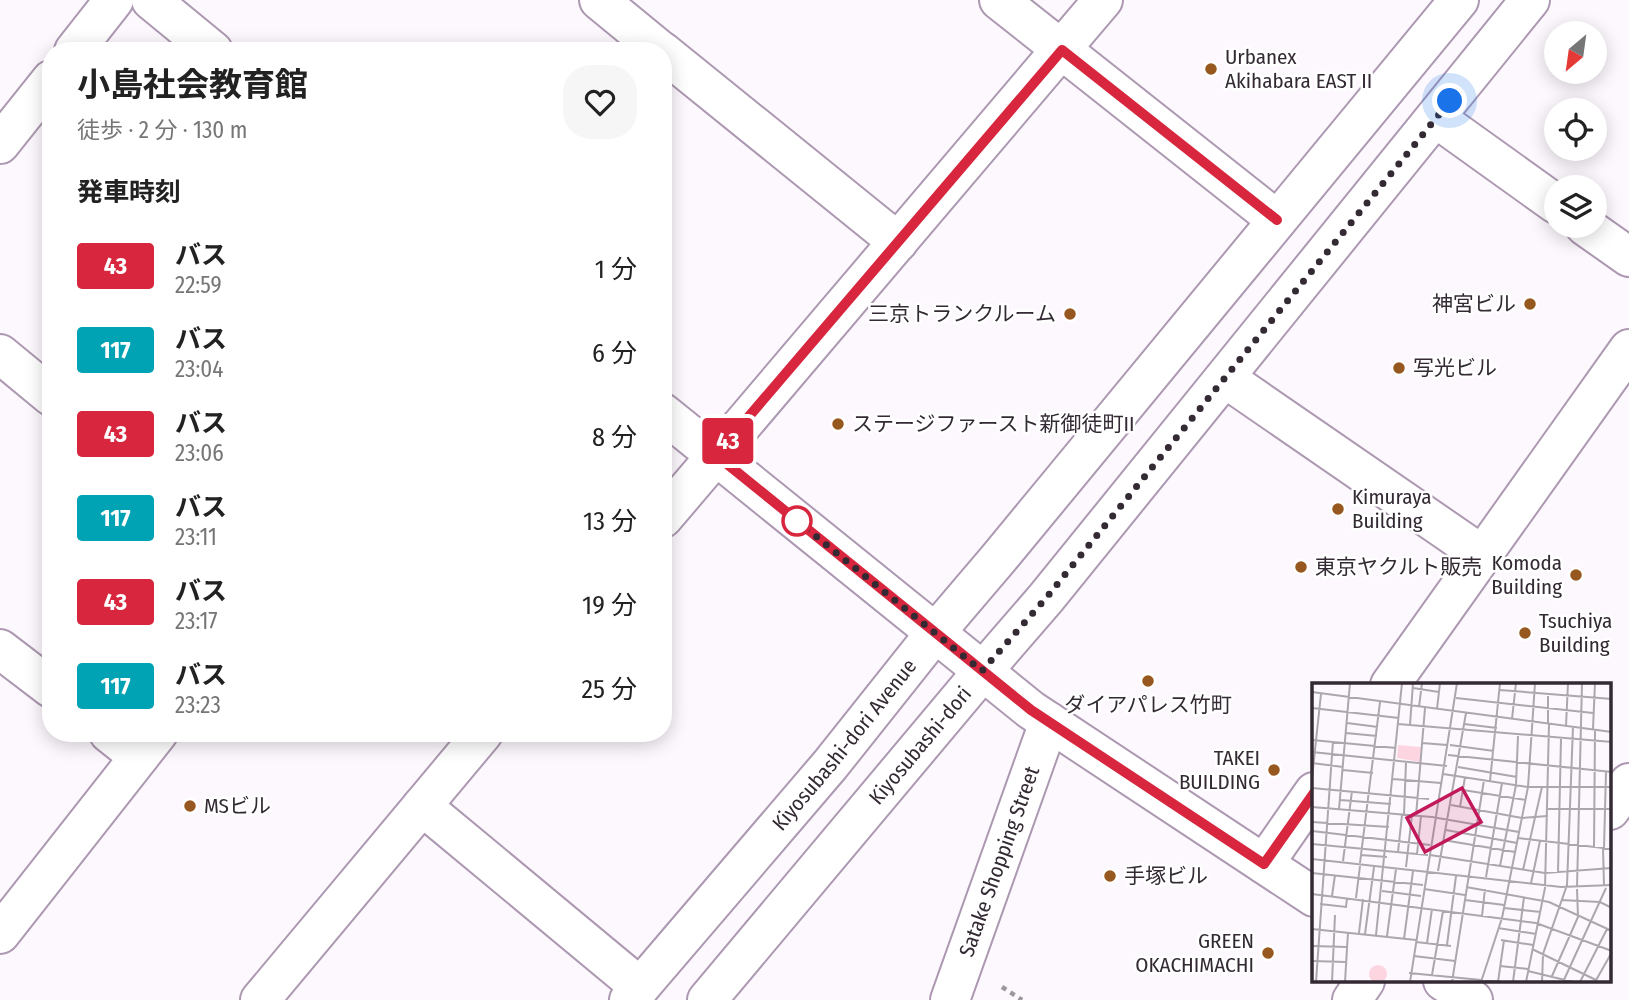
<!DOCTYPE html>
<html lang="ja">
<meta charset="utf-8">
<style>
:root{--surface:#fff;--page:#f6f6f6;--text:#222;--muted:#767676}
body{margin:0;font-family:"Fira Sans Condensed","Noto Sans JP",sans-serif;background:var(--page);color:var(--text);height:100vh;display:flex;flex-direction:column;font-size:26px;white-space:nowrap}
*{box-sizing:border-box;margin:0}
p{font-size:23px;color:var(--muted)}
.icon{flex:none;width:38px;height:38px;fill:none;stroke:currentColor;stroke-width:2;stroke-linecap:round;stroke-linejoin:round}
.map{position:relative;flex:1;overflow:hidden}
.side{position:absolute;left:42px;top:42px;width:630px;height:700px;display:flex;flex-direction:column;background:var(--surface);border-radius:28px;box-shadow:0 4px 18px #0003}
.side>*{flex:none}
.badge{padding:0 14px;border-radius:5px;font-size:24px;line-height:46px}
.needle{width:46px;rotate:209deg}
.controls{position:absolute;left:1544px;top:21px;display:grid;gap:14px}
.controls a{display:grid;place-items:center;width:63px;height:63px;border-radius:50%;background:var(--surface);box-shadow:0 4px 18px #0003;font-size:35px}
.you{position:absolute;width:35px;height:35px;margin:-18px;border:5px solid #fff;border-radius:50%;background:#1a73e8;box-shadow:0 0 0 10px #1a73e833}
.map>.badge{position:absolute;translate:-50% -50%;box-shadow:0 0 0 4px #fff}
h2{padding:0 35px;font-size:26px;line-height:63px}
.round{display:grid;place-items:center;flex:none;width:74px;height:74px;border-radius:28px;background:var(--page)}
.summary{display:flex;align-items:center;justify-content:space-between;height:119px;padding:0 35px}
h1{font-size:33px;font-weight:700;line-height:52px}
ul{padding:0;list-style:none}
li{display:flex;align-items:center;gap:21px;height:84px;padding:0 35px}
li div{flex:1}
li b{display:block;font-size:26px}
li em{font-style:normal}
li .badge{min-width:77px;font-weight:700;text-align:center}
.map>svg:first-child{display:block}
.lines{fill:none;stroke-linecap:round;stroke-linejoin:round}
.minor-casing{stroke:#ad98b1;stroke-width:42}
.path{stroke:#9c969d;stroke-width:4.5;stroke-dasharray:5 5;stroke-linecap:butt}
.minor{stroke:#fff;stroke-width:38}
.line-casing{stroke:#fff;stroke-width:16}
.line{stroke:#d7263d;stroke-width:10}
.walk{stroke:#332a34;stroke-width:7;stroke-dasharray:0 12.6}
.poi-dot{fill:#97581f;stroke:#fff;stroke-width:2.5}
.stop-dot{fill:#fff;stroke:#d7263d;stroke-width:3.5}
.labels{text-anchor:middle;stroke-width:5;stroke-linejoin:round;paint-order:stroke}
.poi-label{font-size:21px;fill:#332a34;stroke:#fff;text-anchor:start}
.street-label{font-size:21px;fill:#332a34;stroke:#fff}
.inset-road{fill:none;stroke:#aca6ad;stroke-width:2}
.view{fill:#c2185b;fill-opacity:0.15;stroke:#c2185b;stroke-width:3.5}
.inset-edge{fill:none;stroke:#332a34;stroke-width:3.5}
</style>
<div class="map">
<svg width="1629" height="1000" viewBox="0 0 1629 1000">
<rect width="100%" height="100%" fill="#fcf8fd"/>
<g class="lines">
<defs>
<g id="minor">
<polyline points="151,0 213,51"/>
<polyline points="599,0 661,51"/>
<polyline points="999,0 1277,220"/>
<polyline points="74,51 114,0"/>
<polyline points="663,52 898,242"/>
<polyline points="1436,118 1556,204"/>
<polyline points="0,144 51,80"/>
<polyline points="1585,226 1629,257"/>
<polyline points="0,354 51,396"/>
<polyline points="1225,378 1482,555"/>
<polyline points="663,413 1031,710 1314,897"/>
<polyline points="663,518 1103,0"/>
<polyline points="0,649 51,688"/>
<polyline points="1390,685 1629,349"/>
<polyline points="109,733 139,757"/>
<polyline points="422,806 640,987"/>
<polyline points="1610,810 1629,783"/>
<polyline points="1264,864 1314,792"/>
<polyline points="0,934 158,733"/>
<polyline points="1443,981 1473,1000"/>
<polyline points="260,1000 483,733"/>
<path id="s1" d="M 629,1000 L 830,765 L 935,633 L 998,559 L 1459,0"/>
<path id="s2" d="M 707,1000 L 982,672 L 1046,598 L 1530,0"/>
<path id="s3" d="M 950,1000 L 1049,722"/>
<polyline points="1352,1000 1365,981"/>
</g>
</defs>
<use href="#minor" class="minor-casing"/>
<polyline class="path" points="1002,987 1022,1000"/>
<use href="#minor" class="minor"/>
</g>
<g class="lines">
<defs>
<polyline id="line" points="1277,220 1062,50 716,455 1031,710 1264,864 1314,793"/>
</defs>
<use href="#line" class="line-casing"/>
<use href="#line" class="line"/>
<polyline class="walk" points="797,521 982,671 1046,598 1450,101"/>
</g>
<g class="poi-dot">
<circle cx="1211" cy="69" r="7"/>
<circle cx="1530" cy="304" r="7"/>
<circle cx="1070" cy="314" r="7"/>
<circle cx="1399" cy="368" r="7"/>
<circle cx="838" cy="424" r="7"/>
<circle cx="1338" cy="509" r="7"/>
<circle cx="1301" cy="567" r="7"/>
<circle cx="1576" cy="575" r="7"/>
<circle cx="1525" cy="633" r="7"/>
<circle cx="1148" cy="681" r="7"/>
<circle cx="1274" cy="770" r="7"/>
<circle cx="190" cy="806" r="7"/>
<circle cx="1110" cy="876" r="7"/>
<circle cx="1268" cy="953" r="7"/>
</g>
<circle class="stop-dot" cx="797" cy="521" r="14"/>
<g class="labels">
<g class="poi-label">
<text x="1225" y="64">Urbanex<tspan x="1225" dy="24">Akihabara EAST II</tspan></text>
<text x="1516" y="311" text-anchor="end">神宮ビル</text>
<text x="1056" y="321" text-anchor="end">三京トランクルーム</text>
<text x="1413" y="375">写光ビル</text>
<text x="852" y="431">ステージファースト新御徒町II</text>
<text x="1352" y="504">Kimuraya<tspan x="1352" dy="24">Building</tspan></text>
<text x="1562" y="570" text-anchor="end">Komoda<tspan x="1562" dy="24">Building</tspan></text>
<text x="1315" y="574">東京ヤクルト販売</text>
<text x="1539" y="628">Tsuchiya<tspan x="1539" dy="24">Building</tspan></text>
<text x="1148" y="712" text-anchor="middle">ダイアパレス竹町</text>
<text x="1260" y="765" text-anchor="end">TAKEI<tspan x="1260" dy="24">BUILDING</tspan></text>
<text x="204" y="813">MSビル</text>
<text x="1124" y="883">手塚ビル</text>
<text x="1254" y="948" text-anchor="end">GREEN<tspan x="1254" dy="24">OKACHIMACHI</tspan></text>
</g>
<g class="street-label">
<text dy="7" stroke="none"><textPath href="#s1" startOffset="334">Kiyosubashi-dori Avenue</textPath></text>
<text dy="7" stroke="none"><textPath href="#s2" startOffset="332">Kiyosubashi-dori</textPath></text>
<text dy="7" stroke="none"><textPath href="#s3" startOffset="147">Satake Shopping Street</textPath></text>
</g>
</g>
<g transform="translate(1312 683)">
<rect width="299" height="299" fill="#fcf8fd"/>
<path d="M 86,62 L 109,64 L 108,79 L 85,75 ZM57 291a9 9 0 1 1 18 0a9 9 0 1 1-18 0Z" fill="#fcd5e0"/>
<path class="inset-road" d="M 101,5 L 127,9M 188,7 L 300,16M 0,9 L 300,49M 236,13 L 236,41M 144,15 L 281,30M 107,24 L 110,0M 0,25 L 87,35M 125,26 L 128,0M 200,36 L 204,0M 35,40 L 66,44M 86,41 L 300,59M 152,41 L 185,45M 98,42 L 101,0M 254,43 L 256,0M 281,46 L 283,0M 34,50 L 65,53M 0,57 L 84,65M 110,60 L 135,62M 138,62 L 182,68M 0,69 L 135,83M 136,72 L 300,89M 0,80 L 31,84M 146,84 L 205,94M 31,87 L 61,90M 131,91 L 216,104 L 300,104M 0,95 L 9,11M 81,96 L 129,100M 178,98 L 188,0M 0,105 L 117,116M 151,107 L 214,117M 28,117 L 79,121M 139,122 L 210,135 L 236,133M 0,124 L 120,134 L 207,149M 148,124 L 153,94M 27,126 L 38,0M 236,126 L 300,126M 92,132 L 94,79M 104,133 L 113,25M 0,139 L 77,144M 134,147 L 205,160M 0,148 L 118,162M 206,155 L 300,166M 131,157 L 203,169M 0,161 L 116,172M 282,164 L 283,47M 291,165 L 292,202M 292,165 L 294,89M 86,169 L 90,132M 105,171 L 109,133M 49,172 L 75,174M 118,172 L 233,190 L 300,185M 0,176 L 249,204 L 300,202M 31,178 L 40,108M 48,180 L 68,19M 188,183 L 204,102 L 206,53M 94,184 L 100,132M 211,187 L 230,104M 126,188 L 154,30M 246,189 L 249,56M 0,190 L 111,202M 174,194 L 190,100M 219,200 L 228,158M 154,204 L 237,219 L 300,248M 265,204 L 270,0M 112,206 L 153,212M 70,208 L 109,213M 0,211 L 224,240 L 300,268M 20,213 L 23,192M 44,215 L 48,183M 153,217 L 192,222M 249,217 L 288,219 L 300,225M 8,221 L 34,224 L 35,215M 192,225 L 229,229M 170,233 L 173,206M 186,245 L 224,251M 0,246 L 104,257M 47,250 L 51,216M 53,251 L 62,184M 64,252 L 90,0M 75,253 L 84,186M 92,256 L 101,188M 189,257 L 221,262M 104,259 L 139,263M 115,260 L 120,226M 135,262 L 144,193M 0,263 L 35,264M 220,266 L 284,297M 102,273 L 143,278M 0,278 L 34,279M 188,283 L 216,286M 216,288 L 261,299M 97,290 L 190,299M 120,292 L 131,228M 240,293 L 266,234 L 265,206M 4,299 L 21,58M 20,299 L 23,232M 33,299 L 36,249M 98,299 L 145,0M 140,299 L 172,97M 169,299 L 190,235 L 216,104 L 223,0M 186,299 L 192,257M 201,299 L 212,214M 214,299 L 233,205 L 237,41M 230,299 L 231,271 L 255,202 L 261,44M 251,299 L 294,205M 268,299 L 295,246M 283,299 L 300,269"/>
<path class="view" d="M 150,105 L 169,139 L 113,169 L 95,135 Z"/>
<rect width="299" height="299" class="inset-edge"/>
</g>
</svg>
<div class="controls">
<a><svg class="needle" viewBox="-14 -14 28 28"><path d="M0-13l5 13h-10z" fill="#e53935"/><path d="M0 13l5-13h-10z" fill="#767676"/></svg></a>
<a><svg class="icon" aria-label="locate" viewBox="0 0 24 24"><circle cx="12" cy="12" r="6"/><path d="M12 2v4M12 18v4M2 12h4M18 12h4"/></svg></a>
<a><svg class="icon" aria-label="layers" viewBox="0 0 24 24"><path d="M12 4l9 5-9 5-9-5zM3 14l9 5 9-5"/></svg></a>
</div>
<div class="you" style="left:1450px;top:101px"></div>
<b class="badge" style="left:728px;top:441px;background:#d7263d;color:#fff">43</b>
<section class="side">
<div class="summary"><div><h1>小島社会教育館</h1><p>徒歩 · 2 分 · 130 m</p></div><a class="round"><svg class="icon" aria-label="heart" viewBox="0 0 24 24"><path d="M12 20l-8-8c-3-5 5-10 8-4 3-6 11-1 8 4z"/></svg></a></div>
<h2>発車時刻</h2>
<ul>
<li><span class="badge" style="background:#d7263d;color:#fff">43</span><div><b>バス</b><p>22:59</p></div><em>1 分</em></li>
<li><span class="badge" style="background:#00a3b4;color:#fff">117</span><div><b>バス</b><p>23:04</p></div><em>6 分</em></li>
<li><span class="badge" style="background:#d7263d;color:#fff">43</span><div><b>バス</b><p>23:06</p></div><em>8 分</em></li>
<li><span class="badge" style="background:#00a3b4;color:#fff">117</span><div><b>バス</b><p>23:11</p></div><em>13 分</em></li>
<li><span class="badge" style="background:#d7263d;color:#fff">43</span><div><b>バス</b><p>23:17</p></div><em>19 分</em></li>
<li><span class="badge" style="background:#00a3b4;color:#fff">117</span><div><b>バス</b><p>23:23</p></div><em>25 分</em></li>
</ul>
</section>
</div>
